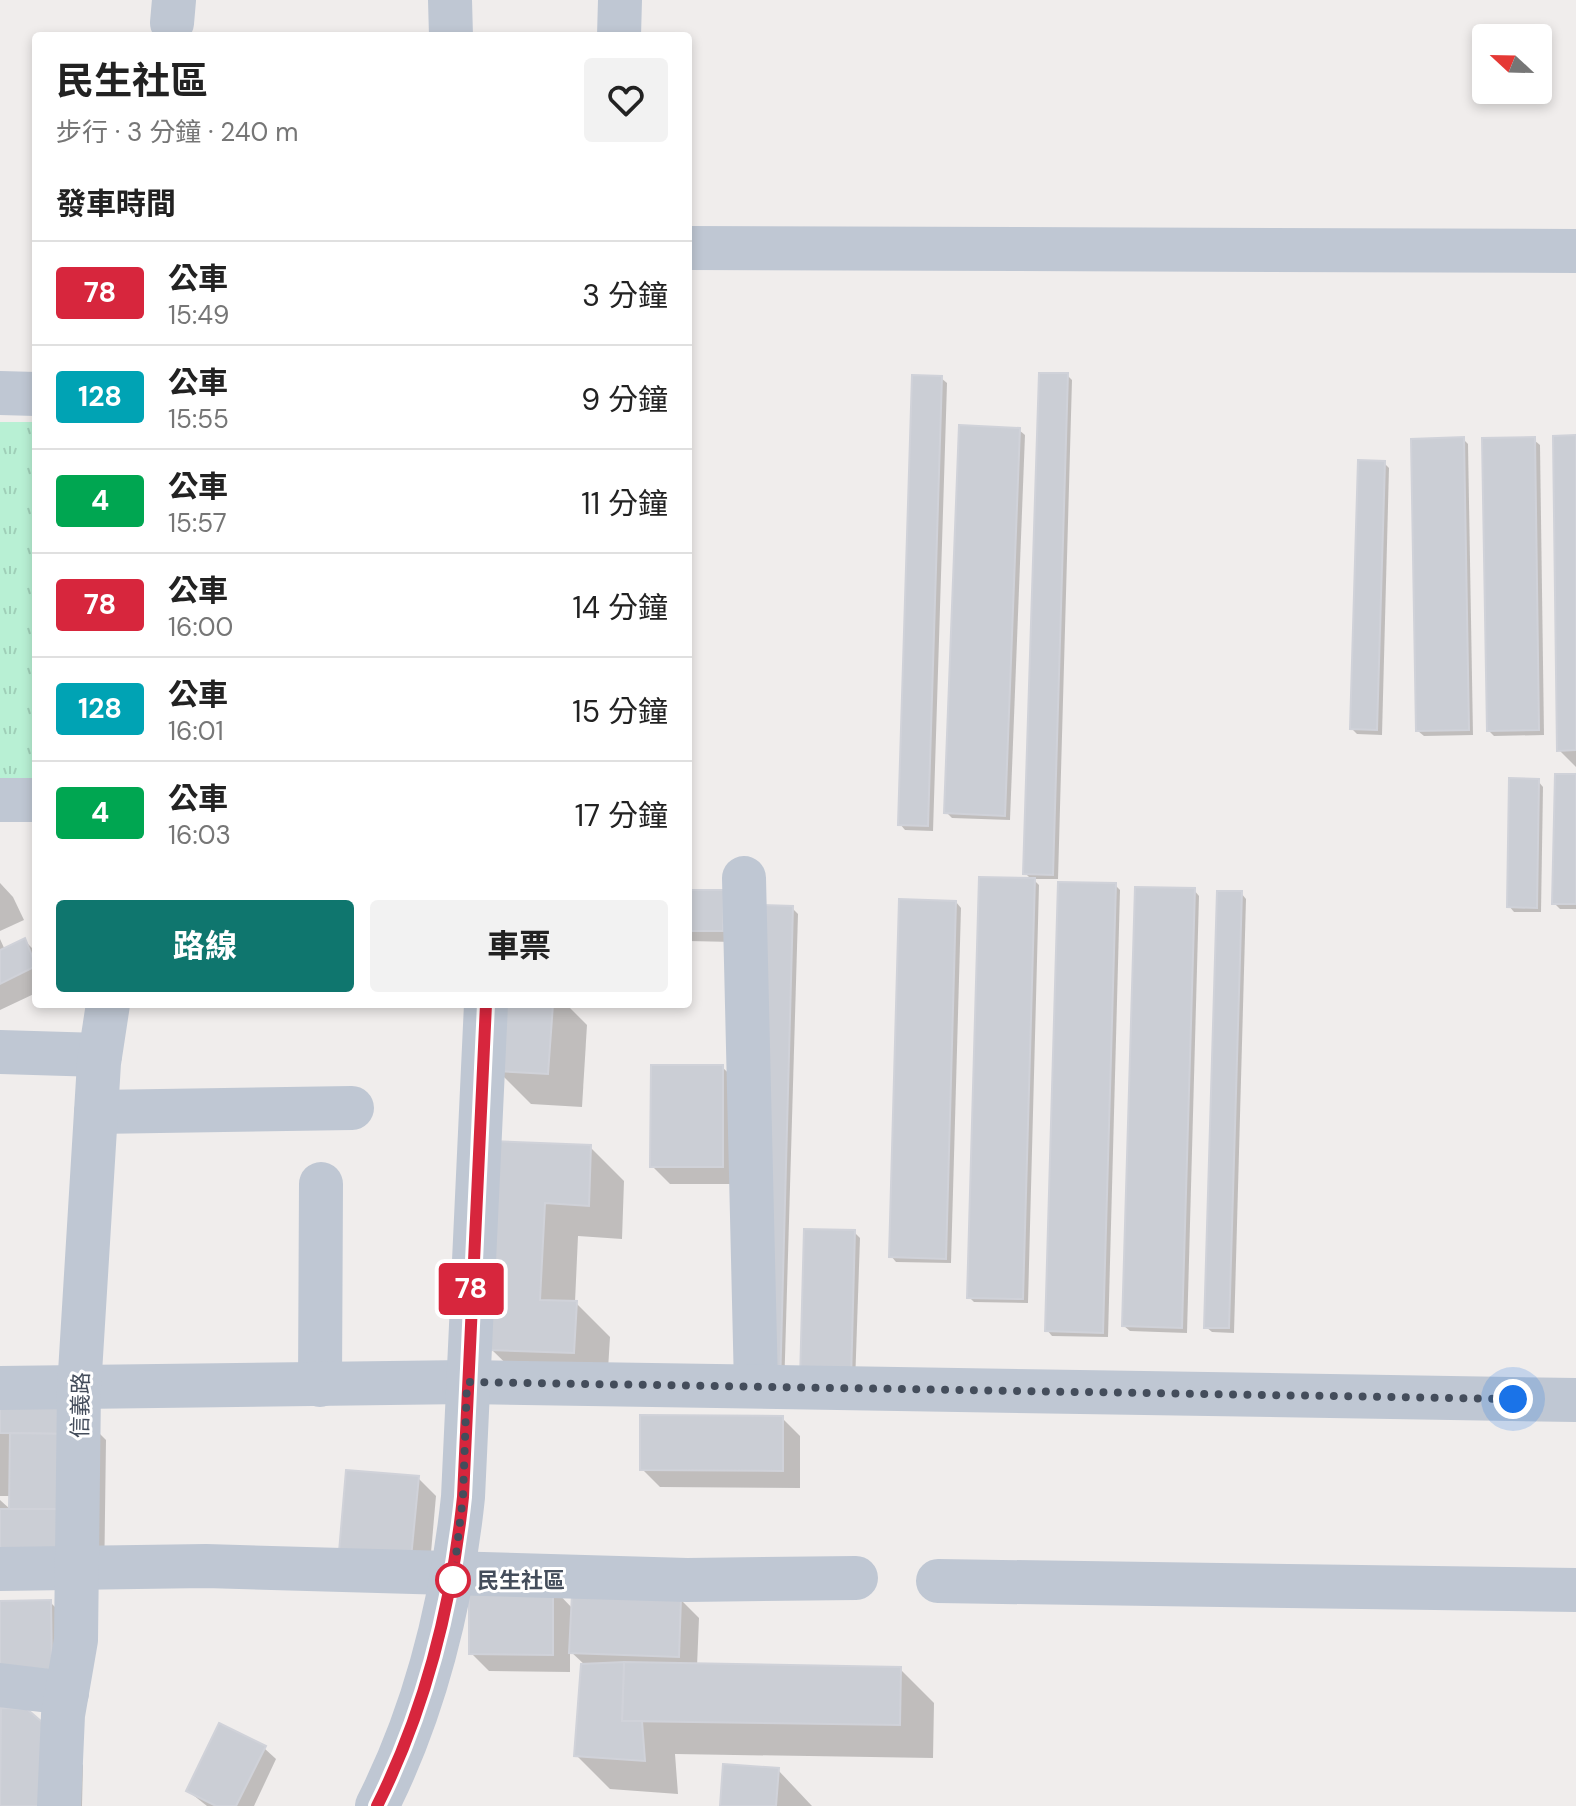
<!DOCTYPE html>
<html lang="zh-TW">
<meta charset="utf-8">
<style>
:root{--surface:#fff;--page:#f2f2f2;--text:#222;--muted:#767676;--line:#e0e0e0;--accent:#0f766e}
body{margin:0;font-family:"DM Sans","Noto Sans TC",sans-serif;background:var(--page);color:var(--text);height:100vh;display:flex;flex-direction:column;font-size:30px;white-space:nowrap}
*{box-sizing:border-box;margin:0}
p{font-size:26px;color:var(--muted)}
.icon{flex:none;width:44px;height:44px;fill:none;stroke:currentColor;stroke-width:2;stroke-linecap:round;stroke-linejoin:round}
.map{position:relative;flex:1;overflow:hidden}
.sheet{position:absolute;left:32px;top:32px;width:660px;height:976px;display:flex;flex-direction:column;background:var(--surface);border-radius:8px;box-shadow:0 4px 12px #0003}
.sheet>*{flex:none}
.badge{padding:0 16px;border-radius:6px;font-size:28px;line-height:52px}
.needle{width:52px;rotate:292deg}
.fabs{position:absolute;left:1472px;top:24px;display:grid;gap:16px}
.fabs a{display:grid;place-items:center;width:80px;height:80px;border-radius:8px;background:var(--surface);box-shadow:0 4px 12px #0003;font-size:40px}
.you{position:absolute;width:40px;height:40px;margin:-20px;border:6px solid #fff;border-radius:50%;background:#1a73e8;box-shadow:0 0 0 12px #1a73e833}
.map>.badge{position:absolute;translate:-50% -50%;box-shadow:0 0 0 4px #fff}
h2{padding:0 24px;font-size:30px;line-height:72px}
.round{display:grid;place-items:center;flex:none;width:84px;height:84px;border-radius:8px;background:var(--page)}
.overview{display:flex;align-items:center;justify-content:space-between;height:136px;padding:0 24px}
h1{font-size:38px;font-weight:700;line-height:60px}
.cta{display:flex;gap:16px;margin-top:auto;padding:16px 24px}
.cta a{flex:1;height:92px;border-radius:8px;background:var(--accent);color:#fff;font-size:32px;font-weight:700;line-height:92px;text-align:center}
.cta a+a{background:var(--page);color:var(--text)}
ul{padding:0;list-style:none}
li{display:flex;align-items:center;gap:24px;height:104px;padding:0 24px;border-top:2px solid var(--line)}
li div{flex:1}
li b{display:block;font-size:30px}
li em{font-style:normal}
li .badge{min-width:88px;font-weight:700;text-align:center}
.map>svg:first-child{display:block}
.park{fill:url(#park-tufts)}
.shadow{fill:#0003}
.building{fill:#cbced5;stroke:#d0d2d9;stroke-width:2}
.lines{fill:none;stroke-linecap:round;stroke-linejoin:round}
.minor{stroke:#bfc7d3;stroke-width:44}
.line-casing{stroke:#fff;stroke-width:18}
.line{stroke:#d7263d;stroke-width:12}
.walk{stroke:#444d5b;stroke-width:8;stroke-dasharray:0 14.4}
.stop-dot{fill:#fff;stroke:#d7263d;stroke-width:4}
.labels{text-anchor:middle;stroke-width:6;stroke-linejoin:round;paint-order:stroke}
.street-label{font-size:22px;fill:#444d5b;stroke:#fff}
.stop-label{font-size:22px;font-weight:bold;fill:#444d5b;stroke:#fff;text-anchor:start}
</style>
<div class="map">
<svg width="1576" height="1806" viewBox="0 0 1576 1806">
<defs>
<pattern id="park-tufts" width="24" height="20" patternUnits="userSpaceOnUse" patternTransform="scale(2)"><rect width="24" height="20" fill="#b8f0d4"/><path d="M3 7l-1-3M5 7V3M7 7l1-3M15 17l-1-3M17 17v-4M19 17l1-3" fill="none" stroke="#9fcfb8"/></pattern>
</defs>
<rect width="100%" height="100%" fill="#f0edec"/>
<polygon class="park" points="0,422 36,422 36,778 0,779"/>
<g class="shadow">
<polygon points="1067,375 1072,380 1058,879 1033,879 1039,885 1028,1303 974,1302 969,1297 1032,880 1025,873"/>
<polygon points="941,378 947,383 933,831 905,830 900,824"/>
<polygon points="1019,430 1025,435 1010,820 952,818 946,812"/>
<polygon points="1576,437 1576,767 1559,750"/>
<polygon points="1463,439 1468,444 1473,735 1424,736 1418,731"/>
<polygon points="1534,440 1540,445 1544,735 1494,736 1489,731"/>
<polygon points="1384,463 1389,468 1382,735 1357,734 1352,729"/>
<polygon points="1576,776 1576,909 1560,909 1554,903"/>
<polygon points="1538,781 1543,787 1541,912 1514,912 1509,906"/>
<polygon points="0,883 13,897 24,920 0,931"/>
<polygon points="1115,885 1120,890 1108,1337 1052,1336 1047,1330"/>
<polygon points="1194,890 1199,896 1187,1333 1130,1331 1124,1326"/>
<polygon points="688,892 723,892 734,942 688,941"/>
<polygon points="1241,893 1246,899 1234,1333 1212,1332 1206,1327"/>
<polygon points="956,902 961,908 951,1263 896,1262 891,1256"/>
<polygon points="792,908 798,914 784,1392 751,1391"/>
<polygon points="0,939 5,950 24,940 36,952 36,993 0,1010"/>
<polygon points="501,1004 566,1004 587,1025 582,1107 531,1104 497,1070"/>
<polygon points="722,1067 741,1085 740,1184 670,1184 652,1166"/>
<polygon points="491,1143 590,1147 624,1181 622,1239 578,1236 575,1302 610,1337 607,1386 526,1383 491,1349"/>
<polygon points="854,1232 860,1238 855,1385 807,1384"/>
<polygon points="0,1405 72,1406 106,1440 104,1588 0,1587 0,1500 11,1510 11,1496 0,1496"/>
<polygon points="782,1418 800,1436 800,1488 660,1487 642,1469"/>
<polygon points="418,1478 436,1496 429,1575 359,1569"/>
<polygon points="553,1588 573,1609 681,1600 699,1618 697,1667 900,1669 934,1703 933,1758 675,1754 678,1794 610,1789 576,1755 586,1666 570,1651 570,1672 489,1671 471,1653"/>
<polygon points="50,1602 84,1636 0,1704 0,1603"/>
<polygon points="49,1731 83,1765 82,1806 0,1806 0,1761"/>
<polygon points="264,1748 276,1759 254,1806 207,1806 188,1791"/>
<polygon points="778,1770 812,1806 722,1806"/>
</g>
<g class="building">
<polygon points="1039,373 1068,373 1053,875 1023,874"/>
<polygon points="912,375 942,376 928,826 898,825"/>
<polygon points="959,425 1020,428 1005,816 944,813"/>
<polygon points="1576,435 1576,750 1557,751 1553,436"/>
<polygon points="1464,437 1469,730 1416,731 1411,439"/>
<polygon points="1535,437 1539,730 1487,731 1482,438"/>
<polygon points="1358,460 1385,461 1377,730 1350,729"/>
<polygon points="1555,774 1576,774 1576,904 1552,904"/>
<polygon points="1509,778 1539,779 1537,908 1507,907"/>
<polygon points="979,877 1035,878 1023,1299 967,1298"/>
<polygon points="1058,882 1116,883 1103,1333 1045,1331"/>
<polygon points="1135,887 1195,888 1182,1328 1122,1326"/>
<polygon points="688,890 724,890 723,931 688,931"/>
<polygon points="1217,891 1242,891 1229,1328 1204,1328"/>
<polygon points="899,899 956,901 946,1259 889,1257"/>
<polygon points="758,905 793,906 780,1387 744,1387"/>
<polygon points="25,938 36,966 0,984 0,950"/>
<polygon points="499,1004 553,1004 548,1074 495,1071"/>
<polygon points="651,1065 723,1065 723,1167 650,1167"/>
<polygon points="489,1141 591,1145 589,1206 545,1203 540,1300 577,1301 574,1353 490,1350"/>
<polygon points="804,1229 855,1230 851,1380 800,1380"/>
<polygon points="0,1403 73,1404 72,1434 0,1433"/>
<polygon points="640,1415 783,1416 783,1471 640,1470"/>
<polygon points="10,1433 72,1434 71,1509 9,1509"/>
<polygon points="346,1470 419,1476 411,1558 339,1552"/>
<polygon points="0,1509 71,1509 71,1555 0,1554"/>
<polygon points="469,1586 553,1586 553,1655 469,1654"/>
<polygon points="572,1594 681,1598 679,1657 569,1653"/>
<polygon points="51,1600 52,1670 0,1671 0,1601"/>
<polygon points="624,1662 901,1667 900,1725 622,1721"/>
<polygon points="624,1662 622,1721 642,1721 645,1761 574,1756 581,1664"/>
<polygon points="1,1708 27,1709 50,1729 48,1806 0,1806"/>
<polygon points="219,1723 266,1746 236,1806 216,1806 186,1791"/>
<polygon points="723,1764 779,1768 776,1806 720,1806"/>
</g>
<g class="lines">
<g class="minor">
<polyline points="450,0 451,36"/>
<polyline points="172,23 174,0"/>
<polyline points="619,36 620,0"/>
<polyline points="688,248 1576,251"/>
<polyline points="0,393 36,394"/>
<polyline points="0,800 36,800"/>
<polyline points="744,878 756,1386"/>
<polyline points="0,1052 100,1055"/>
<polyline points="96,1112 352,1108"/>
<polyline points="320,1385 321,1184"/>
<polyline points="0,1388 467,1382 1576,1400"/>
<polyline points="0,1569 206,1566 687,1580 856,1578"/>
<polyline points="938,1581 1576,1590"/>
<polyline points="0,1685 67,1693"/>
<polyline points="59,1806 63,1715 76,1640 79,1389 99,1063 108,1004"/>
<path d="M 377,1806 C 425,1711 452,1602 463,1497 L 486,1004"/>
</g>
</g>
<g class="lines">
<defs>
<path id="line" d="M 377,1806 C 425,1710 452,1602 463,1497 L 486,1004"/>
</defs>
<use href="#line" class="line-casing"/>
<use href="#line" class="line"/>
<polyline class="walk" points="453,1580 463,1497 467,1382 1513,1399"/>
</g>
<circle class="stop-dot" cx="453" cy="1580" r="16"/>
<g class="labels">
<g class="street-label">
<text transform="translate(80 1405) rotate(-89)" y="8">信義路</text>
</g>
<g class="stop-label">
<text x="477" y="1588">民生社區</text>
</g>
</g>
</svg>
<div class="fabs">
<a><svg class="needle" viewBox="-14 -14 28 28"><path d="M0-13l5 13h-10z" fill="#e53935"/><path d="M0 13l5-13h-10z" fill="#767676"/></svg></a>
</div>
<div class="you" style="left:1513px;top:1399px"></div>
<b class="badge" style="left:471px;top:1289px;background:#d7263d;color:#fff">78</b>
<section class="sheet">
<div class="overview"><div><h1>民生社區</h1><p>步行 · 3 分鐘 · 240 m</p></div><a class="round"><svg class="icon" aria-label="heart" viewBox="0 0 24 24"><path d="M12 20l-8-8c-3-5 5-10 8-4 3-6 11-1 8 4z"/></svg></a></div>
<h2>發車時間</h2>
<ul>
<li><span class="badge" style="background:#d7263d;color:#fff">78</span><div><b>公車</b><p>15:49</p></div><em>3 分鐘</em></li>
<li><span class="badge" style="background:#00a3b4;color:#fff">128</span><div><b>公車</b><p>15:55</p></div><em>9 分鐘</em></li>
<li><span class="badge" style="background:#00a651;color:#fff">4</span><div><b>公車</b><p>15:57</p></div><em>11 分鐘</em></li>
<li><span class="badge" style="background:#d7263d;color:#fff">78</span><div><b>公車</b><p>16:00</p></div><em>14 分鐘</em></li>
<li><span class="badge" style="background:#00a3b4;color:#fff">128</span><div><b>公車</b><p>16:01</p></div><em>15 分鐘</em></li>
<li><span class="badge" style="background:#00a651;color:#fff">4</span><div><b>公車</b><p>16:03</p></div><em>17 分鐘</em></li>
</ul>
<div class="cta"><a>路線</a><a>車票</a></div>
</section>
</div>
